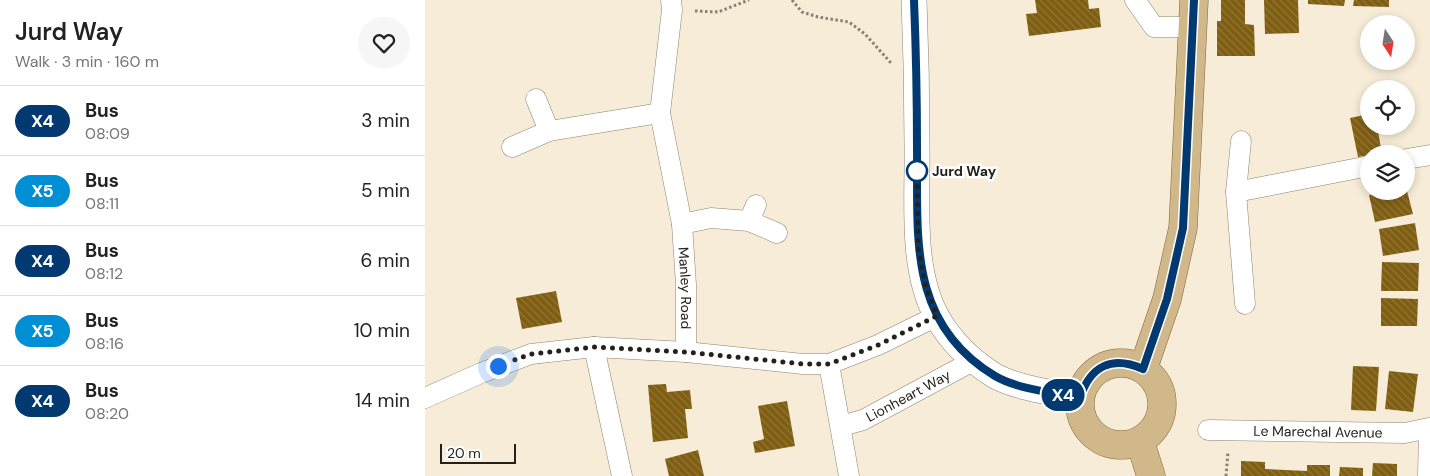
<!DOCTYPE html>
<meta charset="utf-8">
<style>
:root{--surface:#fff;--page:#f6f6f6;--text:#222;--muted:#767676;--line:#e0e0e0}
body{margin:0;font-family:"DM Sans",sans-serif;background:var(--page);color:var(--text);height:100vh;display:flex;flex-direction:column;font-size:19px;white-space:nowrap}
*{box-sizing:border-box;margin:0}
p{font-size:16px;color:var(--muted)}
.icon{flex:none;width:28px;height:28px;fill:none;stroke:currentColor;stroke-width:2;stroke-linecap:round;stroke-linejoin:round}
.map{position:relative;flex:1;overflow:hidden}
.panel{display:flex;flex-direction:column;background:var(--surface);width:425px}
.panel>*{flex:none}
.badge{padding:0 10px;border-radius:16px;font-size:18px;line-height:32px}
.needle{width:32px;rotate:168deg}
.tools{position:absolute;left:935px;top:15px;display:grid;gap:10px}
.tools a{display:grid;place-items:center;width:55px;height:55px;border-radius:50%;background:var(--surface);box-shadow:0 2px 8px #0003;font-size:25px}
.scale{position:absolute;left:15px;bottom:12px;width:76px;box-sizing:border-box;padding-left:5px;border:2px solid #25211a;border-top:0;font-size:14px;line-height:18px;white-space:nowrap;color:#25211a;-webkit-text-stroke:4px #fff;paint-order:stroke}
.you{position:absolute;width:25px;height:25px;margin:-12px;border:4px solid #fff;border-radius:50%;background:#1a73e8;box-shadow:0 0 0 8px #1a73e833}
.map>.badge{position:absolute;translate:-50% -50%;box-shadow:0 0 0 2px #fff}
.round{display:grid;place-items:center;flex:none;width:52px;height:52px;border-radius:26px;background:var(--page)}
.summary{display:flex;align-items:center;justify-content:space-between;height:85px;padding:0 15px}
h1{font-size:24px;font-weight:600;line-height:38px}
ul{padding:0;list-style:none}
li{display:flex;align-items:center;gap:15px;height:70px;padding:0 15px;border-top:1px solid var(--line)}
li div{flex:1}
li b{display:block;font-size:19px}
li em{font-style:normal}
li .badge{min-width:55px;font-weight:700;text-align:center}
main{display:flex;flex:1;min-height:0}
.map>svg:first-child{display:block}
.building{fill:url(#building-back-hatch)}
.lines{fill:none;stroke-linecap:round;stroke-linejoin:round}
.minor-casing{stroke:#8d8270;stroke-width:21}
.tertiary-casing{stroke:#8d8270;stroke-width:26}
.primary-casing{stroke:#806531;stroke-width:29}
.path{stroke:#898174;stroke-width:3;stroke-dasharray:2.5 2.5;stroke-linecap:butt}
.minor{stroke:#fff;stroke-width:20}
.tertiary{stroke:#fff;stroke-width:25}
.primary{stroke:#d0b88b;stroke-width:28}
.line-casing{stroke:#fff;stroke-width:11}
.line{stroke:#013970;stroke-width:8}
.walk{stroke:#25211a;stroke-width:5;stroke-dasharray:0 9}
.stop-dot{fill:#fff;stroke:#013970;stroke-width:2.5}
.labels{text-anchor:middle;stroke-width:5;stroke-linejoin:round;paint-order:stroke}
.stop-label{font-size:14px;font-weight:bold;fill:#25211a;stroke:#fff;text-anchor:start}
.street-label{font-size:14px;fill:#25211a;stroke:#fff}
</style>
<main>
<section class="panel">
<div class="summary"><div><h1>Jurd Way</h1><p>Walk · 3 min · 160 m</p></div><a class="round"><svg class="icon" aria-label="heart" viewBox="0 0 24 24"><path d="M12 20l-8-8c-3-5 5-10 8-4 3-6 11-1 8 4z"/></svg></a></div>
<ul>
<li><span class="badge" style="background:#013970;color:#fff">X4</span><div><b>Bus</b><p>08:09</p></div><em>3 min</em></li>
<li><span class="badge" style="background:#008ed4;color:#fff">X5</span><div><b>Bus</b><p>08:11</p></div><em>5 min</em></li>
<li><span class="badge" style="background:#013970;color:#fff">X4</span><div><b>Bus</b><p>08:12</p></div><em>6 min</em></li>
<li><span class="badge" style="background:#008ed4;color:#fff">X5</span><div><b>Bus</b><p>08:16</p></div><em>10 min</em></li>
<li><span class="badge" style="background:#013970;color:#fff">X4</span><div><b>Bus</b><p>08:20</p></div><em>14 min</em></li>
</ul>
</section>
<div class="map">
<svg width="1005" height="476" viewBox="0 0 1005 476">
<defs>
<pattern id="building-back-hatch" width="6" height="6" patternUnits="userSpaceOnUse" patternTransform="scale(1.25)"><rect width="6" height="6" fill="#805e11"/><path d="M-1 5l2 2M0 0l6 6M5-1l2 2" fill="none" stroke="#90763b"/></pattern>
</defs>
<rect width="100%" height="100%" fill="#f7ecd7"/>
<g class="building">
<polygon points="610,0 663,0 664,9 674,8 676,27 604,36 601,14 612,13"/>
<polygon points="796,0 820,0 820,24 829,25 830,56 792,56 792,21 796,21"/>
<polygon points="839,0 873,0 874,33 840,34"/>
<polygon points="883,0 920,0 919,6 883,4"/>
<polygon points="929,0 964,0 964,7 928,6"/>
<polygon points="944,114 944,126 952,126 957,153 944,154 944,155 933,157 925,118"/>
<polygon points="981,187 988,214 950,222 944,195 961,191 981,191"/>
<polygon points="990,223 994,250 958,256 954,229"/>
<polygon points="957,262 994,263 993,291 956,291"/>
<polygon points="131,291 137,322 97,329 91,298"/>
<polygon points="956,298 993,299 992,326 956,326"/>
<polygon points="928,366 954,367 951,411 926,410"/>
<polygon points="964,371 993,374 988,412 960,409"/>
<polygon points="241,384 242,392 265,390 267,409 260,409 263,438 228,442 223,385"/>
<polygon points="362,401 370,446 330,453 328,442 339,439 333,406"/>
<polygon points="273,450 279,476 244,476 240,459"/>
<polygon points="816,461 840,462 840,469 882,471 882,465 905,465 905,476 816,476"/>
<polygon points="948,463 972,464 972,476 947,476"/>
<polygon points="915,467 938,468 938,476 914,476"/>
</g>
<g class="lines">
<defs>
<g id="minor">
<path id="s1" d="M 246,0 L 247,10 L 235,113 L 257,224 L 261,285 L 261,352"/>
<polyline points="710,0 729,27 768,27"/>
<polyline points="111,99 124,131"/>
<polyline points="87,147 124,131 235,113"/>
<polyline points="981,159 1005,155"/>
<polyline points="811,192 816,141"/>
<polyline points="324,221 331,205"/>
<polyline points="257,224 286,218 324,221 352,233"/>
<polyline points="820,304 811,192 944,166"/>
<polyline points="169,347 197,476"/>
<polyline points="404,364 424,476"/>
<polyline points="0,398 56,373 106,354 169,347 261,352 378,364 404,364 453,345 512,316"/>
<path id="s2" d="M 416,426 L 438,420 L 548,361"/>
<path id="s3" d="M 783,430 L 980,433 L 1004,428 L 1003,476"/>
</g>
<path id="tertiary" d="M 489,0 C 491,48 492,96 492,145 C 493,199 485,268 512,317 C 526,342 546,361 570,376 C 592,388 630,393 655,398"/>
<g id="primary">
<circle cx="696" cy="404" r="41"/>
<polyline points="718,369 742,299 758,228 769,0"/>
<polyline points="715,441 726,476"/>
</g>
</defs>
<use href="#minor" class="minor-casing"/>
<use href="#tertiary" class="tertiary-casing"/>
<use href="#primary" class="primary-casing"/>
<g class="path">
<polyline points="367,0 377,12 393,17 424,22 440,34 466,63"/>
<polyline points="270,11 293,12 324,0"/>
<polyline points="801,476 803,452"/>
</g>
<use href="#minor" class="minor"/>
<use href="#tertiary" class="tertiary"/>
<use href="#primary" class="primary"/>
</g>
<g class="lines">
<defs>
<path id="line" d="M 489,0 C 491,50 492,99 492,148 C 493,237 482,323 570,376 C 592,389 629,393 655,398 C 665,366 687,355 718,369 L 742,299 L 758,228 L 769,0"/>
</defs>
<use href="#line" class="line-casing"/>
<use href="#line" class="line"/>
<polyline class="walk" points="73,366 106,354 169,347 261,352 378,364 404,364 453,345 512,316 501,288 493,248 492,168 492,171"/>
</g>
<circle class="stop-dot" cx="492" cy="171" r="10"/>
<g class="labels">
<g class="stop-label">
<text x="507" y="176">Jurd Way</text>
</g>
<g class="street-label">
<text dy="5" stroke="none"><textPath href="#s1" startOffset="291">Manley Road</textPath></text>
<text dy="5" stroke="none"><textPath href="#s2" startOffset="74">Lionheart Way</textPath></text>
<text dy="5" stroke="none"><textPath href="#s3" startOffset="110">Le Marechal Avenue</textPath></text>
</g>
</g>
</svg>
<div class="tools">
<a><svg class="needle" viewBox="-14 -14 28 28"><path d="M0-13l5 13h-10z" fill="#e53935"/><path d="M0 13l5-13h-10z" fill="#767676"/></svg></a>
<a><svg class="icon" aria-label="locate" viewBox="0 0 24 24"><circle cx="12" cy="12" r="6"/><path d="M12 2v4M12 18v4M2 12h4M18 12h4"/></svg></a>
<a><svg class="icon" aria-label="layers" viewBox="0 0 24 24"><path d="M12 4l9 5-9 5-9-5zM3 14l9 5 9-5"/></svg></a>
</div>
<div class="scale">20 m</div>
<div class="you" style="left:73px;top:366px"></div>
<b class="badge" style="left:638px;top:395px;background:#013970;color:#fff">X4</b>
</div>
</main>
